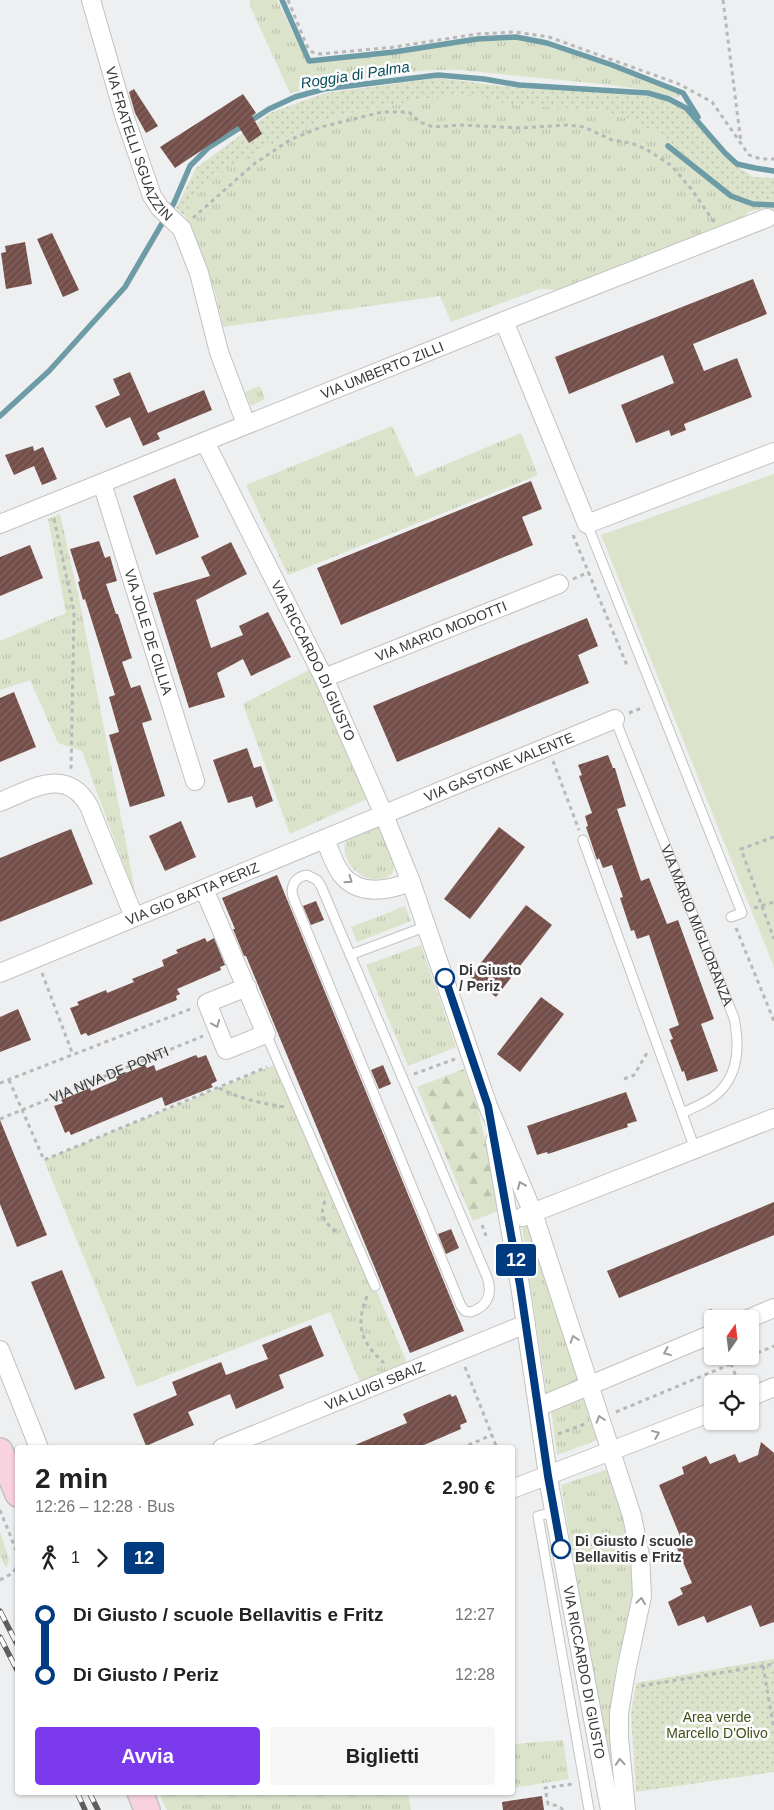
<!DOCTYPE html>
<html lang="it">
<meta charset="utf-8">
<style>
:root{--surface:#fff;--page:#f6f6f6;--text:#222;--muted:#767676;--accent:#7c3aed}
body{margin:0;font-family:Helvetica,sans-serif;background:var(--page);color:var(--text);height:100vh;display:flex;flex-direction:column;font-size:19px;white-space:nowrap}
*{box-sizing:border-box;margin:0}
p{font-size:16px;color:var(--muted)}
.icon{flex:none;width:28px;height:28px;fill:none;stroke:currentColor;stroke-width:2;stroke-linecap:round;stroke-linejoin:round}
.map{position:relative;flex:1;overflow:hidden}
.panel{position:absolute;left:15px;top:1445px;width:500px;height:350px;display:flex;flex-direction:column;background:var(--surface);border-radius:5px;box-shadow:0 1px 4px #0004}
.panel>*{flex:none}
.badge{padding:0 10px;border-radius:4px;font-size:18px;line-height:32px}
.needle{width:32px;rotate:14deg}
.buttons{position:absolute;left:704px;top:1310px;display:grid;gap:10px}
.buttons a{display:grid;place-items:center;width:55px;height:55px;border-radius:5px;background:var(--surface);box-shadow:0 1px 4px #0004;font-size:25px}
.map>.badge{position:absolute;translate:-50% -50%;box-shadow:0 0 0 2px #fff}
.legs{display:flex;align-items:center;gap:8px;height:55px;padding:0 20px;font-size:16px}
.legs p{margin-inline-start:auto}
.head{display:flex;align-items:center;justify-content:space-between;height:85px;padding:0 20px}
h1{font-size:28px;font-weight:600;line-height:38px}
.button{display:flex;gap:10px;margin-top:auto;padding:10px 20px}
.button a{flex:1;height:58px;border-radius:5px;background:var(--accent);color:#fff;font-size:20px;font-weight:600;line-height:58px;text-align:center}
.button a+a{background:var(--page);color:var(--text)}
ul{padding:0 20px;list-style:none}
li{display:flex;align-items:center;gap:18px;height:60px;font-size:19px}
li i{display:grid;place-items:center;width:8px;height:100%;margin:0 6px;background:currentColor}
li i::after{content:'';width:12px;height:12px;margin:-6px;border:4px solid;border-radius:50%;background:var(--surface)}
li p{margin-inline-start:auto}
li:first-child i{background:linear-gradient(#0000 50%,currentColor 0)}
li:last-child i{background:linear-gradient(currentColor 50%,#0000 0)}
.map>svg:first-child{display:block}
.grass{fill:url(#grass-tufts)}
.forest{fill:url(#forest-firs)}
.park{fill:url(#park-dots)}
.pitch{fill:#dbe3cb}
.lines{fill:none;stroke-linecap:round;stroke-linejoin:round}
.stream{stroke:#6d9ca6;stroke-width:5.5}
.building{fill:url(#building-hatch)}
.lane-casing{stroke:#c2c2c3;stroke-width:11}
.street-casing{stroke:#c2c2c3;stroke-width:20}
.secondary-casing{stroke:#c2c2c3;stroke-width:28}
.path{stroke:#b7b8b9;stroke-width:3;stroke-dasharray:4 4;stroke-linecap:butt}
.lane{stroke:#fff;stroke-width:9}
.street{stroke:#fff;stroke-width:18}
.secondary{stroke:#f8d2de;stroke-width:25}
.rail-casing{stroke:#5d5d5e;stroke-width:5.5}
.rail{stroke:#fcfcfd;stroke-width:4;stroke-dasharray:11;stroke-linecap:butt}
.oneway{stroke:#9b9b9c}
.line-1-casing{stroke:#fff;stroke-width:11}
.line-1{stroke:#003b80;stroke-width:8}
.stop-1-dot{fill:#fff;stroke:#003b80;stroke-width:2.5}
.labels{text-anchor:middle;stroke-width:5;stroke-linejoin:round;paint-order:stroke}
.street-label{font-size:14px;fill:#373738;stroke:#fcfcfd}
.stop-label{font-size:14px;font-weight:bold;fill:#373738;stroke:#fcfcfd;text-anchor:start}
.park-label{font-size:14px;fill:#425118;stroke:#fcfcfd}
.water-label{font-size:15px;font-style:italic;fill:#09505b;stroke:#fcfcfd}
</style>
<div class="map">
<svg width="774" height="1810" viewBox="0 0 774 1810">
<defs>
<pattern id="grass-tufts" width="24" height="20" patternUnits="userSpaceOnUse" patternTransform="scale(1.25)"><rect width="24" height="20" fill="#dbe3cb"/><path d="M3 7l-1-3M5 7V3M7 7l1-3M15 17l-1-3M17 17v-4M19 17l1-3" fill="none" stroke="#bdc3af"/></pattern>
<pattern id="forest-firs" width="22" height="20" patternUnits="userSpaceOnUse" patternTransform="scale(1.25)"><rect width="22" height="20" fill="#dbe3cb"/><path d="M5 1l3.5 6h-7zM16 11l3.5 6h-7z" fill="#bdc3af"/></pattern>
<pattern id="park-dots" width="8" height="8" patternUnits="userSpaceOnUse" patternTransform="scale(1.25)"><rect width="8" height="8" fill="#dbe3cb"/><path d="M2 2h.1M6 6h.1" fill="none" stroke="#bdc3af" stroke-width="1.8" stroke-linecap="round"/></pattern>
<pattern id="building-hatch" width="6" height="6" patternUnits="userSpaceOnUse" patternTransform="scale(1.25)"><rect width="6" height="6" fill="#744e48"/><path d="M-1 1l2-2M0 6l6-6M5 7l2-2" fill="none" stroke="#846561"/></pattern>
</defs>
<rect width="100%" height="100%" fill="#eeeff0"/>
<g class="grass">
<path d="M 250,0 L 277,0 L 308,63 L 394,53 L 476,40 L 515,39 L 548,45 L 681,93 L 678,98 L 653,91 L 611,85 L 461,70 C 403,68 347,82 290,93 L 250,6 Z"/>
<polygon points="470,95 513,105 599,110 635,121 668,140 677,149 735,194 754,200 774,201 774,209 765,208 748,212 745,217 557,290 539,289 451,322 440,296 223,327 215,292 185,216 196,195 223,172 257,152 316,123 363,110 432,98"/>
<polygon points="260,386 265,399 251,406 245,392"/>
<polygon points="392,426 416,477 521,433 538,475 288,575 246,485"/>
<polygon points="60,514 81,608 137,901 82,751 58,743 30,680 0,690 0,641 66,613 48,519"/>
<polygon points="309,670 369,798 290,834 243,704"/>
<path d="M 375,825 L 380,826 L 396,860 L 392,874 C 371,891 337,865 346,839 Z"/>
<polygon points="405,906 411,921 357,942 351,927"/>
<polygon points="421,945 456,1047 408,1066 366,965"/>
<polygon points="279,1063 408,1365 361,1384 330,1312 137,1387 44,1160"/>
<polygon points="531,1221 580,1381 547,1395 522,1228"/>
<polygon points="583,1398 597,1440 557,1455 551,1409"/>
<polygon points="611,1468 630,1535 634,1594 616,1669 611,1713 615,1776 610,1777 561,1485"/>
<polygon points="0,1531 9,1560 6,1568 0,1556"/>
<polygon points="563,1740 569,1779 513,1788 513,1744"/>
<polygon points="159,1793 408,1793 411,1810 167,1810"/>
</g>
<polygon class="forest" points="464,1069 478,1108 500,1210 473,1221 417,1087"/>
<g class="park">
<polygon points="438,78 518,88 622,92 667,100 686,110 723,155 735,165 753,177 774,178 774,201 754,200 735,194 677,149 668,140 635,121 599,110 513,105 470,95 432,98 363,110 316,123 257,152 223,172 196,195 185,216 176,208 196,168 270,113 325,93"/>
<polygon points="774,1659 774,1772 636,1792 631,1714 636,1683"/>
</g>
<polygon class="pitch" points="774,474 774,967 601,535"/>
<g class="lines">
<g class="stream">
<polyline points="282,0 309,61 394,52 477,39 516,37 547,43 612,65 683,93 698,117"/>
<polyline points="668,146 731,196 753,204 774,205"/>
<polyline points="0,416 49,371 125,287 174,203 190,166 208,148 238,129 269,109 295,97 324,89 438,75 484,79 519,85 648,93 669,99 686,108 725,153 737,164 755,168 774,171"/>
</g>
</g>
<g class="building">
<polygon points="134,89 158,126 146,133 135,113 129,92"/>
<polygon points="243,94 256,113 252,116 262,134 249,143 238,126 175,168 160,147"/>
<polygon points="52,233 79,290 63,297 37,239"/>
<polygon points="25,242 32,284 6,289 1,253 6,252 5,246"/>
<polygon points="753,279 767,314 693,344 704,371 737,358 752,397 684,424 686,430 671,436 669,430 636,443 621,405 674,383 663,355 569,394 555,357"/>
<polygon points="130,372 148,413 204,390 212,410 157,433 160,439 143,446 130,417 106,428 95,406 120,395 113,379"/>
<polygon points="33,446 34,451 43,447 57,479 42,485 34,466 14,475 5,455"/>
<polygon points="175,478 199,537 156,555 133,496"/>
<polygon points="531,481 542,509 522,517 533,545 341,625 317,568"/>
<polygon points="99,541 105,558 110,556 117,581 106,584 116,614 118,614 132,658 122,662 131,688 140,685 152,720 142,723 165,796 130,807 109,735 119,732 109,697 115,695 85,599 83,600 78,582 80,581 70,549"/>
<polygon points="231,542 247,574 196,600 211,648 243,635 239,626 268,612 291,657 251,676 243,659 217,673 225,697 189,708 153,593 210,576 201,557"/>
<polygon points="30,545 43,578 0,596 0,557"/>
<polygon points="587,618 598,646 578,655 589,683 397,762 373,706"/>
<polygon points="14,692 36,747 0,762 0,698"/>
<polygon points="247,748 254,768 261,766 273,801 256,808 252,796 228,803 213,760"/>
<polygon points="608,755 613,768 615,768 626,806 617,809 641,881 649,878 667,924 678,920 714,1019 701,1024 718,1071 687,1081 684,1071 682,1072 670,1040 673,1039 669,1029 679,1025 649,935 637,939 634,930 631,931 620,898 623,897 612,865 603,868 599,858 597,860 586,827 588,826 585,816 592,813 579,776 582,775 578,765"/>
<polygon points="181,821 196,857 165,871 149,836"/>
<polygon points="499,827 525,847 470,919 444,899"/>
<polygon points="71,829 93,884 0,922 0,858"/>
<polygon points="277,875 464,1331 410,1353 246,956 244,956 233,929 235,929 222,898"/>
<polygon points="316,901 324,920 311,925 303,906"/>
<polygon points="526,905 552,925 496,997 470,977"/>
<polygon points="205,938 207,942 214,938 225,965 220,967 221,970 177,989 180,994 176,996 177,1000 88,1036 86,1033 81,1035 70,1008 79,1005 77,1002 106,990 107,993 134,982 132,979 164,966 162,960 178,953 176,950"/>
<polygon points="541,997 564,1014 520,1072 497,1054"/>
<polygon points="18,1009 31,1040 0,1052 0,1017"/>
<polygon points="196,1055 198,1058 206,1055 217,1081 211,1084 213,1087 165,1106 162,1097 71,1135 69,1131 65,1133 54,1106 63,1103 61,1100 90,1088 91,1091 117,1080 116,1077 145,1065 147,1068 154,1065 156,1071"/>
<polygon points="383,1065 391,1084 379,1089 371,1070"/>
<polygon points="626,1092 637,1121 627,1124 628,1127 548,1154 547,1152 537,1155 527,1126"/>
<polygon points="0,1120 47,1235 17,1247 0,1204"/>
<polygon points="774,1202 774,1235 619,1298 607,1271"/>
<polygon points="451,1229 459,1248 446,1254 438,1234"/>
<polygon points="62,1270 105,1378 75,1390 31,1282"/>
<polygon points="311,1325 324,1356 279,1375 284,1388 236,1409 230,1394 188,1412 194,1425 146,1446 133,1414 177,1395 172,1382 221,1362 226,1375 268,1359 262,1345"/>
<polygon points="450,1394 452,1397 456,1395 467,1422 460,1425 461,1429 417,1448 348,1448 407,1423 403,1414"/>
<polygon points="761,1442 774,1453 774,1622 760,1627 751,1605 707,1623 704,1616 678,1626 668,1602 683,1594 680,1588 692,1583 673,1539 680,1536 659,1485 684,1474 682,1467 706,1456 710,1464 735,1454 739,1463 758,1455"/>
<polygon points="542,1796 544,1810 503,1810 502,1802"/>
</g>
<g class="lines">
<defs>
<g id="lane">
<polyline points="587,524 742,913 731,917"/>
<path id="s2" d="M 615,719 L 734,1018 C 739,1042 740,1069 722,1089 C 713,1100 695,1107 682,1113"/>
<polyline points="583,840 695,1149"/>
<path d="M 307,875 L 317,880 L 321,886 L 487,1277 C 493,1294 488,1306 471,1312 L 465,1311 L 461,1306 L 293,897 C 290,886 295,877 307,875 Z"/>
<polyline points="350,955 427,926"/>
<polyline points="266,1034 375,1286"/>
<polyline points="554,1512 538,1516 589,1810"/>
</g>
<g id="street">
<path id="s3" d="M 91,0 L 124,115 L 152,196 L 160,208 L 182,229 L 199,273 L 219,352 L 246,424"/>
<polyline points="504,321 587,524 774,452"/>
<path id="s4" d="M 205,442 L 324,678 L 384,815 L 411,882 L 488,1106 L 533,1213 L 632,1516 L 640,1556 L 642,1596 L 626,1671 L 619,1713 L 619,1737 L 626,1810"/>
<path id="s5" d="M 102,483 L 195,781"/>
<path id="s6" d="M 0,524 L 504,321 L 767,218"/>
<path id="s7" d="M 324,678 L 559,584"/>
<path d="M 0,802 C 32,789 66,766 89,806 L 134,917"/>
<path d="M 325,839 C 330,851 334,865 342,875 C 360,897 389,890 411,882"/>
<polyline points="204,889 266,1034 226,1050 207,1003 247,987"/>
<path id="s8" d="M 0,973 L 615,719"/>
<path id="s9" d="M 495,1141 L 520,1285 L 550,1489 L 610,1810"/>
<polyline points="522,1217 774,1118"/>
<polyline points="748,1319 774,1308"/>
<polyline points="0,1350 39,1448"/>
<polyline points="750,1397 774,1387"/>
<polyline points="538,1407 712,1334"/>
<path id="s10" d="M 222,1448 L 526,1324"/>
<polyline points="512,1489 712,1412"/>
</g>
<g id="secondary">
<polyline points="0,1451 18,1494"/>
<polyline points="140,1792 147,1810"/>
</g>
</defs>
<use href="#lane" class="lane-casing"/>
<use href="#street" class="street-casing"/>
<use href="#secondary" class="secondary-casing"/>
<g class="path">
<polyline points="288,0 307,46 312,52 320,54 394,47 477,34 515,32 549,37 679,84 712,102 749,155 761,159 774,159"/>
<polyline points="723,0 741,143"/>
<polyline points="193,218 254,164 290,140 321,127 382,112 409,112 420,122 433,127 460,125 521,128 568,125 584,127 612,140 631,143 646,149 672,166 692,190 714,222"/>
<polyline points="54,519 74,611 71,771"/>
<polyline points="573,535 628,668"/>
<polyline points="573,579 589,572"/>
<polyline points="629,713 644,707"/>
<polyline points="553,761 579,830"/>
<polyline points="774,837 741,849 774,939"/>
<polyline points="754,908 774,902"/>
<polyline points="736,928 774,1021"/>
<polyline points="42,973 73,1055"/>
<polyline points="414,1074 455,1059"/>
<polyline points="624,1079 634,1075 647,1053"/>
<polyline points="9,1080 44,1160 267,1067"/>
<polyline points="0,1083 193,1008"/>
<path d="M 219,1088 C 240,1099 261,1103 284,1107"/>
<path id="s1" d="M 0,1119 L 203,1036"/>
<path d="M 325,1201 C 318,1216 326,1224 338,1233"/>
<polyline points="482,1225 486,1236"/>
<path d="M 367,1296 C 355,1326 361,1342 384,1363"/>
<polyline points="710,1309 714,1318"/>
<polyline points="728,1356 739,1384"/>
<polyline points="750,1356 774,1346"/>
<polyline points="465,1367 497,1448"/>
<polyline points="616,1412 750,1356"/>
<polyline points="558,1434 585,1424"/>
<polyline points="461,1448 492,1435"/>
<polyline points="0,1510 18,1555"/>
<polyline points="0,1580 11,1574 18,1566"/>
<polyline points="763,1666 774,1729"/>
<polyline points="641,1686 774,1664"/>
<polyline points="563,1810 559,1806 548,1804 545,1788 572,1784"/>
</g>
<use href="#lane" class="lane"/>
<use href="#street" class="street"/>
<use href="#secondary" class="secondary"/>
<defs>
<g id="rail">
<polyline points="0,1611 18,1646"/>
<polyline points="0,1637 18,1672"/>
<polyline points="77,1792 85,1810"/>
<polyline points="89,1792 98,1810"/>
</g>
</defs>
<use href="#rail" class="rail-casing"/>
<use href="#rail" class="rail"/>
</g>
<defs><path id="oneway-chevron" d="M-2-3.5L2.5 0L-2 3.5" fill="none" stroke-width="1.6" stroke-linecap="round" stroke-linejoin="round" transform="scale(1.25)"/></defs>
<g class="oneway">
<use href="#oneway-chevron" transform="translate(349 880) rotate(35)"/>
<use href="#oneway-chevron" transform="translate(216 1024) rotate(68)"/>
<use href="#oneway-chevron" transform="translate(521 1185) rotate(-113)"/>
<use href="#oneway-chevron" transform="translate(574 1339) rotate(-108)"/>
<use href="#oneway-chevron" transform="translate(667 1352) rotate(158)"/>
<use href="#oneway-chevron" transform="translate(600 1419) rotate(-108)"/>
<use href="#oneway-chevron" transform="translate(656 1434) rotate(-22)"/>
<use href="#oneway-chevron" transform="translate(641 1601) rotate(-82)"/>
<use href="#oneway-chevron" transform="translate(620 1762) rotate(-94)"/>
</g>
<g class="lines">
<defs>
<polyline id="line-1" points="445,978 488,1106 520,1285 548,1476 561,1549"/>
</defs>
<use href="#line-1" class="line-1-casing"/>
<use href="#line-1" class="line-1"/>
</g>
<g class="stop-1-dot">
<circle cx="445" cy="978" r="9"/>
<circle cx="561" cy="1549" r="9"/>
</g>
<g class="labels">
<g class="street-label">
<text dy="5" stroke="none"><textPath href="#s3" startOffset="152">VIA FRATELLI SGUAZZIN</textPath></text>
<text dy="5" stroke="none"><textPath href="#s6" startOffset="412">VIA UMBERTO ZILLI</textPath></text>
<text dy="5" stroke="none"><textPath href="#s7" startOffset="126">VIA MARIO MODOTTI</textPath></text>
<text dy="5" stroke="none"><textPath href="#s5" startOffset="156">VIA JOLE DE CILLIA</textPath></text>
<text dy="5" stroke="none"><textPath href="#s4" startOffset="244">VIA RICCARDO DI GIUSTO</textPath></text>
<text dy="5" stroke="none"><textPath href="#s8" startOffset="540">VIA GASTONE VALENTE</textPath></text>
<text dy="5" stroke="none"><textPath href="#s8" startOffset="208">VIA GIO BATTA PERIZ</textPath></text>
<text dy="5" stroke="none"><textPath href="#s2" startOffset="222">VIA MARIO MIGLIORANZA</textPath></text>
<text dy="5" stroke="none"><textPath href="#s1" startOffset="118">VIA NIVA DE PONTI</textPath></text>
<text dy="5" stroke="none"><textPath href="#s10" startOffset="165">VIA LUIGI SBAIZ</textPath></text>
<text dy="5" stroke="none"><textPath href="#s9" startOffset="539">VIA RICCARDO DI GIUSTO</textPath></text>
</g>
<g class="stop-label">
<text x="459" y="975">Di Giusto<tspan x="459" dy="16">/ Periz</tspan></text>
<text x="575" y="1546">Di Giusto / scuole<tspan x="575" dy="16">Bellavitis e Fritz</tspan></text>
</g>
<g class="park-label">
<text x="717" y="1722">Area verde<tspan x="717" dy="16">Marcello D'Olivo</tspan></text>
</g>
<g class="water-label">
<text transform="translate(355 75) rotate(-9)" y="5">Roggia di Palma</text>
</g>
</g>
</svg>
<div class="buttons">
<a><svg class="needle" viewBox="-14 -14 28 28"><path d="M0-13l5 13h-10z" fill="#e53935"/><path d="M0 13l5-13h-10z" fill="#767676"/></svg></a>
<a><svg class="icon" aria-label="locate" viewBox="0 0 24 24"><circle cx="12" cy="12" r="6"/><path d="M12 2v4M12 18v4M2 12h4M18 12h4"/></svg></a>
</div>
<b class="badge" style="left:516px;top:1260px;background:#003b80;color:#fff">12</b>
<section class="panel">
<div class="head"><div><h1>2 min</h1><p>12:26 – 12:28 · Bus</p></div><b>2.90 €</b></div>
<div class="legs"><svg class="icon" aria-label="walk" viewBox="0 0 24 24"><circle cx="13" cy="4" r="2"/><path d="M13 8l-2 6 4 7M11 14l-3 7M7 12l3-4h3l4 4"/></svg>1<svg class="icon" aria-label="forward" viewBox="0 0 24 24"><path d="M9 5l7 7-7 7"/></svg><b class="badge" style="background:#003b80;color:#fff">12</b></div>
<ul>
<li><i style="color:#003b80"></i><b>Di Giusto / scuole Bellavitis e Fritz</b><p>12:27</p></li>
<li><i style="color:#003b80"></i><b>Di Giusto / Periz</b><p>12:28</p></li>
</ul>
<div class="button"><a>Avvia</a><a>Biglietti</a></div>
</section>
</div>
